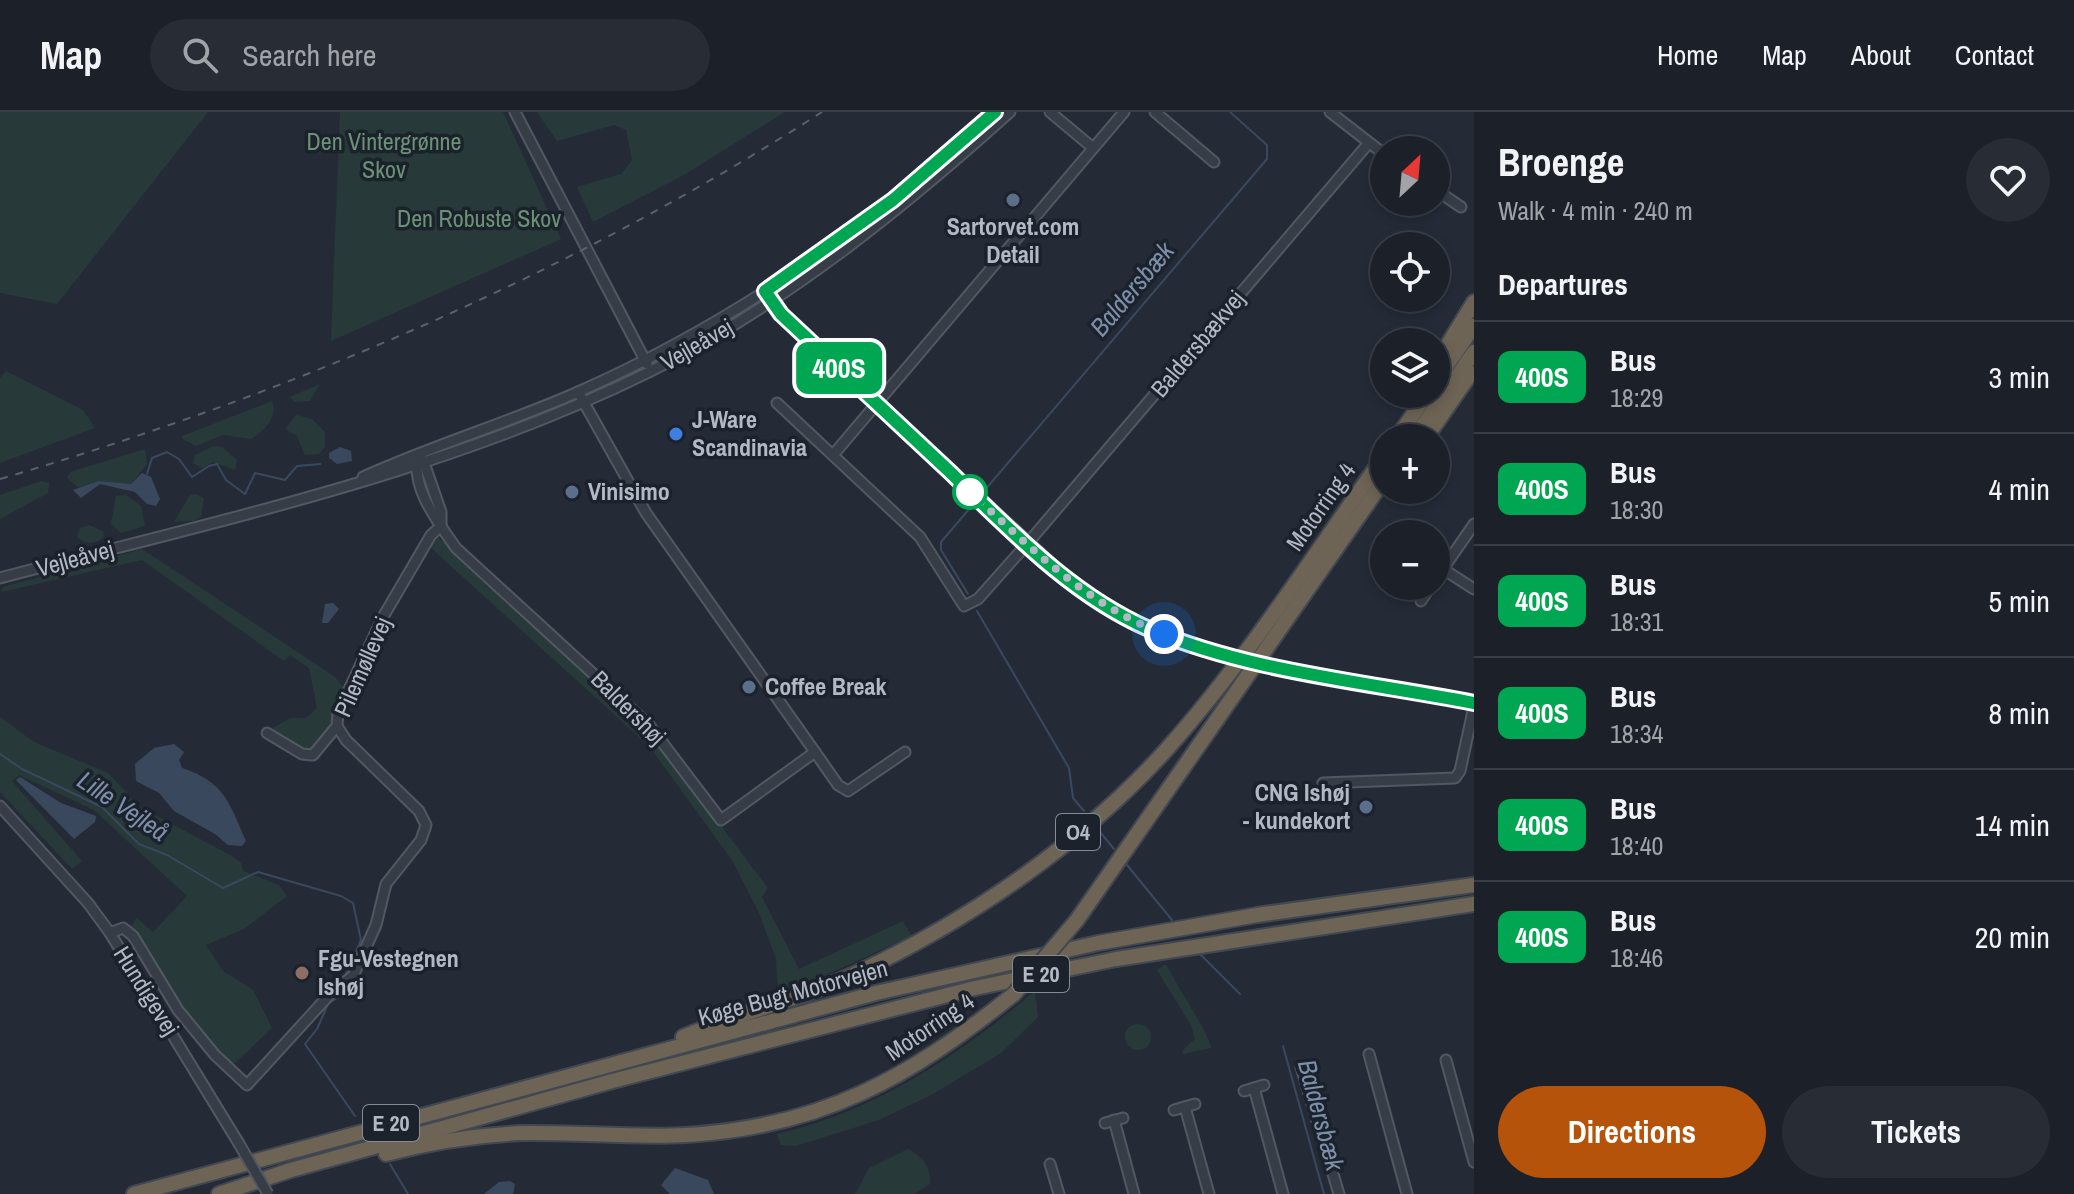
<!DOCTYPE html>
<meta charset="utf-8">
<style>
:root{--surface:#1b2029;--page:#282d35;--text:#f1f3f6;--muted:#a0a3a8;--line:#393e46;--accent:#b45309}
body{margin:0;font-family:"Archivo Narrow",sans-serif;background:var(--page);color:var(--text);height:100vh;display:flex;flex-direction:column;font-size:30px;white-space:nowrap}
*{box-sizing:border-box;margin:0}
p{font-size:26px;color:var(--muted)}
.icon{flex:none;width:44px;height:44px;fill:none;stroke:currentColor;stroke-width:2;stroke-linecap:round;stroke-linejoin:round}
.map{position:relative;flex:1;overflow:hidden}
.drawer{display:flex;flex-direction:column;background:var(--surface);width:600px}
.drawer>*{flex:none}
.badge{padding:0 16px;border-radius:12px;font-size:28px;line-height:52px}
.needle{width:52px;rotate:26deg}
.tools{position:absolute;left:1370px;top:24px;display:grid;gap:16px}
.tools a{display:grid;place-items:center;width:80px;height:80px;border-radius:50%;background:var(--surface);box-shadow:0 4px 12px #0003,0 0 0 2px var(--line);font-size:40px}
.you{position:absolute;width:40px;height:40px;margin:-20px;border:6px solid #fff;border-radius:50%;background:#1a73e8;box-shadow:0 0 0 12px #1a73e833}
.map>.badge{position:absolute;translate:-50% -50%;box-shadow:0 0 0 4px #fff}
h2{padding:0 24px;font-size:30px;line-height:72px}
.round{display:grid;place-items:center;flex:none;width:84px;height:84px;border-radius:42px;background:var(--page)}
.summary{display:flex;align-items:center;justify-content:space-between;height:136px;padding:0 24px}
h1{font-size:38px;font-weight:800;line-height:60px}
.button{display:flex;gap:16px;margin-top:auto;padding:16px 24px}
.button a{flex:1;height:92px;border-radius:48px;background:var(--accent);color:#fff;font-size:32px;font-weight:800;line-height:92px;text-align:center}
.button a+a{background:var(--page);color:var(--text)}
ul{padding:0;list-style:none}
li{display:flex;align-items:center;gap:24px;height:112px;padding:0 24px;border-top:2px solid var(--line)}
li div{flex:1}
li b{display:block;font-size:30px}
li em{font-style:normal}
li .badge{min-width:88px;font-weight:700;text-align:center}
header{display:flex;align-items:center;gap:48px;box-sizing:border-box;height:112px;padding:0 40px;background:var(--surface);border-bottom:2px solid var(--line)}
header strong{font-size:38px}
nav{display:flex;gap:44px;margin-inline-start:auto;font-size:28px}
.search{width:560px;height:72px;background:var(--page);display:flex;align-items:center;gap:20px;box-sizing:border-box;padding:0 28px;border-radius:44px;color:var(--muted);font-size:30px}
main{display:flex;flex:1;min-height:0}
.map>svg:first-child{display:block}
.green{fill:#28393a}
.water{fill:#3a485e}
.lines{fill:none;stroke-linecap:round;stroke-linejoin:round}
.stream{stroke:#3a485e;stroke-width:2}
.minor-casing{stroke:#525862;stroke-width:13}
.highway-casing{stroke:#424852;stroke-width:18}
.minor{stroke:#373d47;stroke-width:9}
.highway{stroke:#6d6455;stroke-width:14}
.rail{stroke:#59616e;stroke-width:2;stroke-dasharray:8 8;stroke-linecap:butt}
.minor-bridge-casing{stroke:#525862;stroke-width:13;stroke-linecap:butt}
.highway-bridge-casing{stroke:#424852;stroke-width:18;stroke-linecap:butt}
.minor-bridge{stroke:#373d47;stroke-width:9}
.highway-bridge{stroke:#6d6455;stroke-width:14}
.line-casing{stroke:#fff;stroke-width:18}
.line{stroke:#00a651;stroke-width:12}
.walk{stroke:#b2b8c4;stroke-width:8;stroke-dasharray:0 14.4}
.service-dot{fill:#5c6f8a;stroke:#1c222c;stroke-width:3}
.shop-dot{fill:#3f7fe0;stroke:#1c222c;stroke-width:3}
.stop-dot{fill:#fff;stroke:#00a651;stroke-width:4}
.education-dot{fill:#8d6e63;stroke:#1c222c;stroke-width:3}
.labels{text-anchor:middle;stroke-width:7;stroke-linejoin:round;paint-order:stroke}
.shield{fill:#1c222c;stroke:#858b96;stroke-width:2}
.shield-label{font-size:22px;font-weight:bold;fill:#b2b8c4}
.park-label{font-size:24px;fill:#6b9276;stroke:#1c222c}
.poi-label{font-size:24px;font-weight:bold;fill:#b2b8c4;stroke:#1c222c;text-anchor:start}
.street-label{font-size:24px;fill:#b2b8c4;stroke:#1c222c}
.water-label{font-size:26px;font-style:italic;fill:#7c8ea9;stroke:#1c222c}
</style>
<header>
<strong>Map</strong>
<div class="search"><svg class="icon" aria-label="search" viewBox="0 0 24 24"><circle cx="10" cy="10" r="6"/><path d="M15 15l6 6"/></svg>Search here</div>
<nav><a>Home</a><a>Map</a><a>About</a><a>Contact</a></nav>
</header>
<main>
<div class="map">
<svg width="1474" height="1082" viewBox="0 0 1474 1082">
<rect width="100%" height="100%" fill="#242b37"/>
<g class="green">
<polygon points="0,0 208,0 57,192 0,181"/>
<polygon points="340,0 503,0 561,127 331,229"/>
<polygon points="537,0 785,0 684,63 593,110 577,75 621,62 632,48 626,18 614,13 557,29"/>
<polygon points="6,259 83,298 95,316 0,351 0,266"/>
<polygon points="320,272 310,289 295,290 290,285"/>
<path d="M 272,289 C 278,305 265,319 251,327 L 223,323 L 196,334 L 183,327 L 182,324 Z"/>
<polygon points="296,303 312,307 325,320 325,335 319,342 305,343 297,324 285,317"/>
<polygon points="214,334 222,335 237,348 235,358 213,350 202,356 193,351 195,343"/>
<polygon points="145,337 147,352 131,372 99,369 80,377 67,366 70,360"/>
<polygon points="41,369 49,371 48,381 0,407 0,383"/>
<polygon points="196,382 204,386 201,405 194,409 174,410 190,383"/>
<polygon points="126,383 141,394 145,414 121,421 111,412 116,384"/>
<path d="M 89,413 L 103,419 L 104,425 C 95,433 86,432 77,425 L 80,416 Z"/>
<polygon points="438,425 651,621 768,776 762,785 799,857 903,809 912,824 786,881 778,877 776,847 759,801 732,748 649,634 431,436"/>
<path d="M 142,437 L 335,565 L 345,577 C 337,599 330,631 306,640 L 278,624 L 273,616 L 290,606 L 306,606 L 317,596 L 309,556 L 290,543 L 284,549 L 142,448 L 1,480 L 3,475 Z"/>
<polygon points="0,605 34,630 108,661 140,695 232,744 241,751 243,759 279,773 287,784 244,817 206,833 223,859 253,878 272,916 232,954 189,902 130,815 137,806 153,820 187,784 94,698 19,663 12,669 82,749 72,757 0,680"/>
<path d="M 1166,852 C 1173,867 1212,927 1211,936 L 1183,942 L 1182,939 L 1195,927 L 1191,913 L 1157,858 Z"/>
<path d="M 1035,879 L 1038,905 L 1001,941 L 931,983 L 879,1008 L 796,1034 L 781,1033 L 777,1022 C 876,999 958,944 1035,879 Z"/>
<circle cx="1138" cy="925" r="13"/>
<path d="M 908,1037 C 923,1045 931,1055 930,1072 L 914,1082 L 855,1082 L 869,1056 Z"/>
</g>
<g class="water">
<polygon points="340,335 351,339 352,349 337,352 329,346 329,341"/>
<polygon points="142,361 151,365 160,387 156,394 147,392 135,380 100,372 81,386 73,378 99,369 131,372"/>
<polygon points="333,491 339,497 328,511 322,511 325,492"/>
<path d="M 174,632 L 184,640 L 179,648 L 182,656 C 225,670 229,691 246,729 L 242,734 L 228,733 L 215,722 L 174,699 L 159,681 L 136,669 L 135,652 L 154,636 Z"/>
<polygon points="20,665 61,691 96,704 95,710 74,727 16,668"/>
<polygon points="675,1056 708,1068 714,1082 670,1082 661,1073"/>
<polygon points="510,1069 515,1072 513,1082 484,1082 499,1070"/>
</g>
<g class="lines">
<g class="stream">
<polyline points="147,362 152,346 167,340 179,347 192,365 209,354 217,352 226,368 245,382 255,361 285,368 297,354 320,352"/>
<polyline points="984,379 1267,47 1267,33 1230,0"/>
<polyline points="968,482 941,438 941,430 970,396"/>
<polyline points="977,499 1069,656 1073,686 1084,699"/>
<polyline points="0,642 22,657 102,695 139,732 167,743 223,776 258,760 341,784 353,791 361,828 345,864"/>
<polyline points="1096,715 1114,737"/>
<polyline points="1127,753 1172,808"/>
<polyline points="1200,842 1240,882"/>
<polyline points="345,874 344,881 328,892 317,917 305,932 355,1004"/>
<polyline points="1283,934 1324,1082"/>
<polyline points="390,1052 408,1082"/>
</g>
<defs>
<g id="minor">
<polyline points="515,0 647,252"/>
<polyline points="1050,0 1093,36"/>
<polyline points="1155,0 1214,50"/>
<polyline points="1330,0 1384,42"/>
<polyline points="1436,78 1461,95"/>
<polyline points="769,185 781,202 1076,474 1148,516 1219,540"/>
<polyline points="777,291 920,425 964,494 978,487 1027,432 1368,32"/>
<path d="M 419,342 C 409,375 439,411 456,436 L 649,613 L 721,708 L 815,640 L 646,401 L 578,280"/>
<polyline points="833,343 1124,0"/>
<polyline points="423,348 441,400 441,414"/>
<path d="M 363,365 C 433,333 508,311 578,280 C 732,212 872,114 995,0"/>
<polyline points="1443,457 1474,477"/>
<path d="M 0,466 C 219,408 444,361 649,260 C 782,194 900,99 1010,0"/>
<polyline points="1436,467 1474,412"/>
<polyline points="1421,489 1431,474"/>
<polyline points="1280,554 1474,591"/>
<polyline points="267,621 302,642 313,643 337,614"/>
<polyline points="815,640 838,673 848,679 905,640"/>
<polyline points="1323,671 1455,666 1460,659 1474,594"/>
<polyline points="0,694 88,791 110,821 238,1030"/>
<polyline points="110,821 123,816 133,824 178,898 215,943 247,973 332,880 353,864 376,813 386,772 421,728 426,713 419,699 346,628 337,614 338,601 383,505 431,423 441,414"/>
<polyline points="1369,942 1407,1082"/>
<polyline points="1446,948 1474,1050"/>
<polyline points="1301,955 1339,1082"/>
<polyline points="1254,976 1283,1082"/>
<polyline points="1244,979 1264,973"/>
<polyline points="1185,995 1209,1082"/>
<polyline points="1174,998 1195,992"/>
<polyline points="1114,1008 1134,1082"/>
<polyline points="1105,1011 1123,1006"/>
<polyline points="1050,1052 1059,1082"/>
</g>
<g id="highway">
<polyline points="1436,252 1474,190"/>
<polyline points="1436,269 1474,214"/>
<polyline points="1397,326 1427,282"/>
<polyline points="1414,326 1474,240"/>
<polyline points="1426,326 1471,261"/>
<polyline points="1077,808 1384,368"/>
<path d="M 683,925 C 740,900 802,887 859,860 C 973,806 1083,730 1167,637 C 1248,546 1314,443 1384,344"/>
<path d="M 386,1042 C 431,1030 476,1023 523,1021 C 577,1020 632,1026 686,1023 C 823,1015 910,965 1014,882"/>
<polyline points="134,1082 876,881 1098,831 1257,803 1474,773"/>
<polyline points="219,1082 291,1058 616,968 975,876 1116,847 1474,792"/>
</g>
</defs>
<use href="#minor" class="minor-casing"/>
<use href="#highway" class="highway-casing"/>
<use href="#minor" class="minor"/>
<use href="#highway" class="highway"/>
<path class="rail" d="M 0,367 C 290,282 567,164 822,0"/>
<defs>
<g id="minor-bridge">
<polyline points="1219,540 1280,554"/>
<polyline points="238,1030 268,1082"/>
</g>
<polyline id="highway-bridge" points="1014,882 1077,808"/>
</defs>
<use href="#minor-bridge" class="minor-bridge-casing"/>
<use href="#highway-bridge" class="highway-bridge-casing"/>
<use href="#minor-bridge" class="minor-bridge"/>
<use href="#highway-bridge" class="highway-bridge"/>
</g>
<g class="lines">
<defs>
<path id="line" d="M 995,0 L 893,88 L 765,179 L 781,202 C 837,255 894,307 950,360 C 1010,418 1071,483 1149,517 C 1250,560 1367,570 1474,591"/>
</defs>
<use href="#line" class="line-casing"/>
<use href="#line" class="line"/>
<path class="walk" d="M 970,380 C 1030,435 1087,493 1164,522"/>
</g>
<g class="service-dot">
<circle cx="1013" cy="88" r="8"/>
<circle cx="572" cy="380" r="8"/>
<circle cx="749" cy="575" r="8"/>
<circle cx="1366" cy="695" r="8"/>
</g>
<circle class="shop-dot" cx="676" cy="322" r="8"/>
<circle class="stop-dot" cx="970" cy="380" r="16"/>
<circle class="education-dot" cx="302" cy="861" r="8"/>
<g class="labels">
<g class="shield">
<rect x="1056" y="702" width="44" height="36" rx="6"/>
<rect x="1013" y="844" width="56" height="36" rx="6"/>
<rect x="363" y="993" width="56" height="36" rx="6"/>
</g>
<g class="shield-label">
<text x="1078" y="728">O4</text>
<text x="1041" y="870">E 20</text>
<text x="391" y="1019">E 20</text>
</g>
<g class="park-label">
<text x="384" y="38">Den Vintergrønne<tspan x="384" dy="28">Skov</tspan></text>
<text x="479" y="115">Den Robuste Skov</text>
</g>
<g class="poi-label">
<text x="1013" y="123" text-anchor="middle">Sartorvet.com<tspan x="1013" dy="28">Detail</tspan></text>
<text x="692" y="316">J-Ware<tspan x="692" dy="28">Scandinavia</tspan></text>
<text x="588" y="388">Vinisimo</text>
<text x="765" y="583">Coffee Break</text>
<text x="1350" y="689" text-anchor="end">CNG Ishøj<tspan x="1350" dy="28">- kundekort</tspan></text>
<text x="318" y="855">Fgu-Vestegnen<tspan x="318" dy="28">Ishøj</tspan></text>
</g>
<g class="street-label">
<text transform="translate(1198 232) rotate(-50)" y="8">Baldersbækvej</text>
<text transform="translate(697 233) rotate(-30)" y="8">Vejleåvej</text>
<text transform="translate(1321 395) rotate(-55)" y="8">Motorring 4</text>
<text transform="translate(75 447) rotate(-15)" y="8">Vejleåvej</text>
<text transform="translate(363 555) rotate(-66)" y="8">Pilemøllevej</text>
<text transform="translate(628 596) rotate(45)" y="8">Baldershøj</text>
<text transform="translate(146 879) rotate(58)" y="8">Hundigevej</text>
<text transform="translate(793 881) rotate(-15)" y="8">Køge Bugt Motorvejen</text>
<text transform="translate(930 915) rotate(-34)" y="8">Motorring 4</text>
</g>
<g class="water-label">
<text transform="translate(1132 177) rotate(-50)" y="9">Baldersbæk</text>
<text transform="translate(123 694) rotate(34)" y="9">Lille Vejleå</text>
<text transform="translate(1321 1003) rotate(75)" y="9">Baldersbæk</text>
</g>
</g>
</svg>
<div class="tools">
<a><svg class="needle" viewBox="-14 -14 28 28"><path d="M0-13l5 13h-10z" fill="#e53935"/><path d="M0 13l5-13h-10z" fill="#a0a3a8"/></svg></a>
<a><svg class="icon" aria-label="locate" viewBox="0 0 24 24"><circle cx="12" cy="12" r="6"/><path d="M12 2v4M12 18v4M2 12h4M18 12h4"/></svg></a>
<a><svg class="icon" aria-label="layers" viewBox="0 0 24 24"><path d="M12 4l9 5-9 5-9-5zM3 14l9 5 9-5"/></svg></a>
<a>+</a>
<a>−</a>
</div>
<div class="you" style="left:1164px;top:522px"></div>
<b class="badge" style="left:839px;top:256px;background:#00a651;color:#fff">400S</b>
</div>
<section class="drawer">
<div class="summary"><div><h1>Broenge</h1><p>Walk · 4 min · 240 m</p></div><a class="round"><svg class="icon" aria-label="heart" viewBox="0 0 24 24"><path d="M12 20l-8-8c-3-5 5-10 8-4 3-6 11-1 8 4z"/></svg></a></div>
<h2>Departures</h2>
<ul>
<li><span class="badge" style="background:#00a651;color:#fff">400S</span><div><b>Bus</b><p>18:29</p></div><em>3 min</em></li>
<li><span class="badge" style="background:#00a651;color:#fff">400S</span><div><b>Bus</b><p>18:30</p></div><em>4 min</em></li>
<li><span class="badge" style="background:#00a651;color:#fff">400S</span><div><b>Bus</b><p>18:31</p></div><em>5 min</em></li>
<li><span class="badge" style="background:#00a651;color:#fff">400S</span><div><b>Bus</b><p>18:34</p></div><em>8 min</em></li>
<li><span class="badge" style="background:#00a651;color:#fff">400S</span><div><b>Bus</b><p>18:40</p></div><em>14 min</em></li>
<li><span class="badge" style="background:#00a651;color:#fff">400S</span><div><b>Bus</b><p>18:46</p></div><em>20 min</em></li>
</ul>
<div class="button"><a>Directions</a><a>Tickets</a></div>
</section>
</main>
